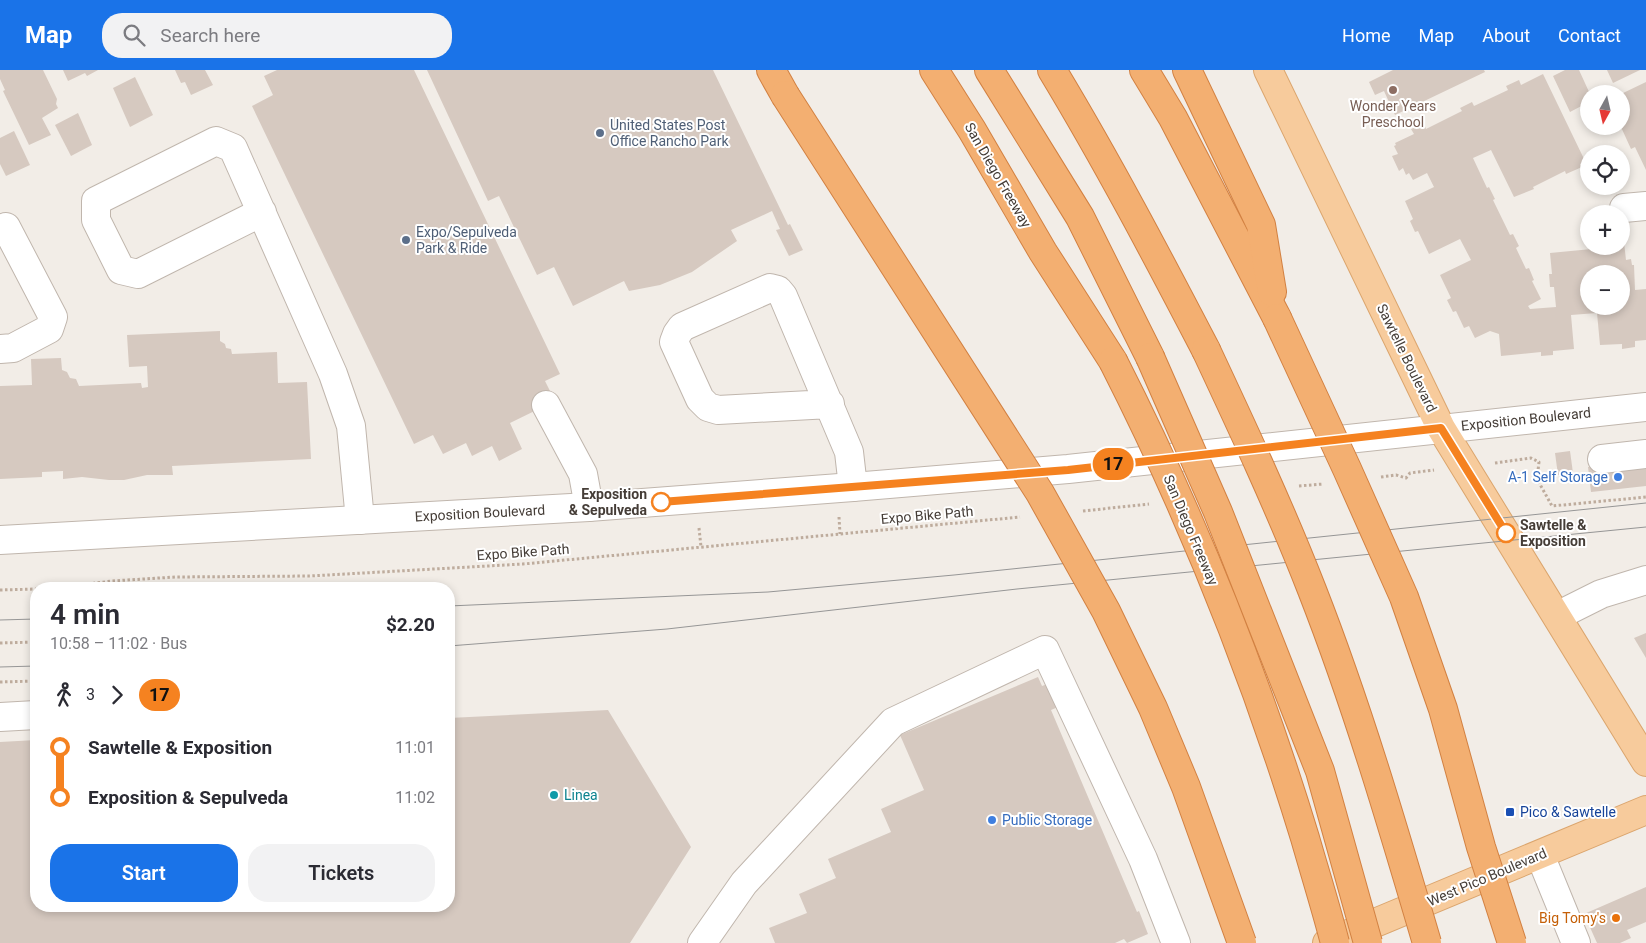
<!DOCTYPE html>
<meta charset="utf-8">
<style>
:root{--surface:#fff;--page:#f2f2f3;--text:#2b2b33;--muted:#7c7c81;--accent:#1a73e8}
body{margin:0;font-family:Roboto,sans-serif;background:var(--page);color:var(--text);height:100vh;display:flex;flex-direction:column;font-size:19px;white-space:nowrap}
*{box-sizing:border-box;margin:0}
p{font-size:16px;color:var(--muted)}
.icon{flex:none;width:28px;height:28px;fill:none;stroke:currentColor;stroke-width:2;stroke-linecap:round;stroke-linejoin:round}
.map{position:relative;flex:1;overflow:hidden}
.details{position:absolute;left:30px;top:512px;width:425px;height:330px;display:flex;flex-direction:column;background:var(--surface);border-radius:20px;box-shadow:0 2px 8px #0003}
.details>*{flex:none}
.badge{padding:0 10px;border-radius:16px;font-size:18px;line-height:32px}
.needle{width:32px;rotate:188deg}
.buttons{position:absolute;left:1580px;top:15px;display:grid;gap:10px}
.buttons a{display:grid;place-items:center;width:50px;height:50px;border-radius:50%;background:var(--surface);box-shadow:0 2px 8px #0003;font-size:25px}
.map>.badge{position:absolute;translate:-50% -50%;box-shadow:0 0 0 2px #fff}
.legs{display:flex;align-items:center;gap:8px;height:55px;padding:0 20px;font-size:16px}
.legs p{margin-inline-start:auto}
.head{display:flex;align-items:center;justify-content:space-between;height:85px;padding:0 20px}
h1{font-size:28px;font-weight:600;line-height:38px}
.action{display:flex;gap:10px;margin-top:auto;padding:10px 20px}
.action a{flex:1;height:58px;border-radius:20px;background:var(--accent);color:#fff;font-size:20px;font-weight:600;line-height:58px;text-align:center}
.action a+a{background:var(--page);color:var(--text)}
ul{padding:0 20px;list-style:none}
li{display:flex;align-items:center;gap:18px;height:50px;font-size:19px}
li i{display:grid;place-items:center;width:8px;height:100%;margin:0 6px;background:currentColor}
li i::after{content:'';width:12px;height:12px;margin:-6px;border:4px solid;border-radius:50%;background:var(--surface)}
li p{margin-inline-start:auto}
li:first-child i{background:linear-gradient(#0000 50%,currentColor 0)}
li:last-child i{background:linear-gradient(currentColor 50%,#0000 0)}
header{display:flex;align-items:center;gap:30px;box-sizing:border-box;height:70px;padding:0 25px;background:var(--accent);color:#fff}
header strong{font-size:24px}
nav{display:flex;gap:28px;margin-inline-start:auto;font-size:18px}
.search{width:350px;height:45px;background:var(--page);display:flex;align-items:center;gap:12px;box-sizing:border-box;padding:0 18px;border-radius:20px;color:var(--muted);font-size:19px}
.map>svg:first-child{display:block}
.building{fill:#d6c9c0;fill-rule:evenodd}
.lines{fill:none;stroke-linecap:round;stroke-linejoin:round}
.minor-casing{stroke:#c0b6ad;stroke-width:30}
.major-casing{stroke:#dba56d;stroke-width:30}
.highway-casing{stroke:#d28142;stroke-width:30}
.path{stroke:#beac9d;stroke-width:3;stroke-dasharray:2.5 2.5;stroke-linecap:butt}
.minor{stroke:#fff;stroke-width:28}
.major{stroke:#f7cb9c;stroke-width:28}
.highway{stroke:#f3af71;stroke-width:28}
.tram{stroke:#969696;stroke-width:1}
.highway-bridge-casing{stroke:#d28142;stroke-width:30;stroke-linecap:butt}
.highway-bridge{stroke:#f3af71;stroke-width:28}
.line-1-casing{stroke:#fff;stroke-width:11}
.line-1{stroke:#f58220;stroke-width:8}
.education-dot{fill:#8d6e63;stroke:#fff;stroke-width:2}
.service-dot{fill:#5c6f8a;stroke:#fff;stroke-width:2}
.shop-dot{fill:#3f7fe0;stroke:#fff;stroke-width:2}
.stop-1-dot{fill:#fff;stroke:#f58220;stroke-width:2.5}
.culture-dot{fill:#0f9aa8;stroke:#fff;stroke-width:2}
.transit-dot{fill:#1a4fb4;stroke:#fff;stroke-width:2}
.food-dot{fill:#e8710a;stroke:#fff;stroke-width:2}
.labels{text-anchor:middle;stroke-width:4;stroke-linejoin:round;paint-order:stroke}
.education-label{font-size:14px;fill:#785e54;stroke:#fff}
.service-label{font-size:14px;fill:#4e5e75;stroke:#fff;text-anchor:start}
.street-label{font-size:14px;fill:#453d37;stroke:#fff}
.shop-label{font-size:14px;fill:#366cbe;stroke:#fff;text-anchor:end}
.stop-label{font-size:14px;font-weight:bold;fill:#453d37;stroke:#fff;text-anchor:end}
.culture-label{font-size:14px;fill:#0d838f;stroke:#fff;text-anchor:start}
.transit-label{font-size:14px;fill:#164399;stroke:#fff;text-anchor:start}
.food-label{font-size:14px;fill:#c56008;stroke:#fff;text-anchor:end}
</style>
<header>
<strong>Map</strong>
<div class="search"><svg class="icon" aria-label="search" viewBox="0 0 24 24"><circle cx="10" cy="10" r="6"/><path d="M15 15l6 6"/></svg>Search here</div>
<nav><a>Home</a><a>Map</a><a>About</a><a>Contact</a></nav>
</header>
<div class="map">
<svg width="1646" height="873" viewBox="0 0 1646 873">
<rect width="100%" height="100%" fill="#f2ede7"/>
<g class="building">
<polygon points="0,0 43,0 57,29 56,34 58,38 42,48 51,65 29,75 3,21 5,20 0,9"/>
<polygon points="63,0 98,0 87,6 85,3 68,11"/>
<polygon points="175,0 205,0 213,15 191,25 185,12 181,13"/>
<polygon points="277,0 414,0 560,304 545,311 555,331 510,353 522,379 499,391 492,376 472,386 466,373 443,384 433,365 414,374 252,36 273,25 264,6"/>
<polygon points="427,0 713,0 788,155 790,154 803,180 789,186 776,160 780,159 772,141 731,160 737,171 692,202 660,215 629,221 624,211 573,236 554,197 537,205 499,126 488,131"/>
<polygon points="1393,0 1484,0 1485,2 1395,45 1384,21 1375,25 1369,12"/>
<polygon points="1565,0 1579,0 1590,24 1589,24 1589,32 1570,42 1553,6"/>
<polygon points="1607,0 1640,0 1613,13"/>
<path d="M 1543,4 L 1585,91 L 1580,94 L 1582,97 L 1566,104 L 1565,101 L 1533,117 L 1534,119 L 1514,127 L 1491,80 L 1473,88 L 1487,118 L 1489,117 L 1495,129 L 1493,130 L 1510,165 L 1513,164 L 1519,176 L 1516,178 L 1526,199 L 1529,198 L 1534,210 L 1532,211 L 1541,229 L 1528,236 L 1530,239 L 1556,237 L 1554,217 L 1550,217 L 1549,204 L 1552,204 L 1550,183 L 1602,178 L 1601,176 L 1621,176 L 1621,172 L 1624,172 L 1626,190 L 1631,189 L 1632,195 L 1634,195 L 1635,220 L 1646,219 L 1646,270 L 1635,271 L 1635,277 L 1622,279 L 1622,274 L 1600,275 L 1597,243 L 1571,245 L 1574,279 L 1553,281 L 1553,285 L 1541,286 L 1541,282 L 1501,286 L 1499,264 L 1490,261 L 1475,268 L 1469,256 L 1464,258 L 1456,241 L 1453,242 L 1447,230 L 1451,228 L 1440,205 L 1471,190 L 1460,169 L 1429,184 L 1418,161 L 1415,162 L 1410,151 L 1413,149 L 1405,131 L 1434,117 L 1427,103 L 1413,110 L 1409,103 L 1406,105 L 1403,98 L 1399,101 L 1392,86 L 1398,84 L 1394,76 L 1396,75 L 1395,73 L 1414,64 L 1411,59 L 1424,54 L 1426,59 L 1462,41 L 1460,38 L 1472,32 L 1474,36 L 1508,20 L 1506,16 L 1519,10 L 1521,15 ZM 1589,204 L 1621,204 L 1621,236 L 1589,236 Z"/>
<polygon points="135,7 153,45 130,57 113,18"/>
<polygon points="1646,12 1646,100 1635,77 1631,79 1621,57 1621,24"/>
<polygon points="78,43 92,75 71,86 55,55"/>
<polygon points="14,61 30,95 6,106 0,94 0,68"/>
<polygon points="220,261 220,271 225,274 226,278 231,279 232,284 277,282 278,313 307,312 311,389 172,396 173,405 147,405 124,410 109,410 82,407 63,409 63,401 42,402 42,407 0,409 0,316 32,315 31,289 61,288 62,300 67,302 70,308 76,309 79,316 141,313 142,318 148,317 147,296 129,297 127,265"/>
<polygon points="1570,381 1573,403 1558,405 1555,383"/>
<polygon points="1646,391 1646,416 1591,422 1588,397"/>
<polygon points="1646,563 1646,588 1634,568"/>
<polygon points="1038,607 1042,616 1053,612 1063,635 1051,640 1137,842 1139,841 1148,864 1127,873 1124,869 1115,873 775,873 769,858 807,843 799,824 836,808 828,789 891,762 881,739 924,720 900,665"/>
<polygon points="608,640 691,777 630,873 0,873 0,672 36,670 36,836 449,836 449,648"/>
<polygon points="1646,817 1646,852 1627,860 1631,868 1620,873 1597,873 1584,844"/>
</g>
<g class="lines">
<defs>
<g id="minor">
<polyline points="1624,138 1646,136"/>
<polyline points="262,142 138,204 121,200 96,150 96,131 216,71 233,78 333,304 351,356 360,450"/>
<polyline points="0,279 13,278 49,259 53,247 6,157"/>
<polyline points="830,334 718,340 708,337 700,329 674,272 677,264 682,257 770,218 778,220 783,226 849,382 853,417"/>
<polyline points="546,335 583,404 589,437"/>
<polyline points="1602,389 1646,384"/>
<polyline points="0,470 589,437 853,417 1068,399 1646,337"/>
<polyline points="1557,546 1601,524 1646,510"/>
<polyline points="0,647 36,645"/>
<polyline points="1540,785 1576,873"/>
<polyline points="702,873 744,813 893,652 1045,580 1143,789 1176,873"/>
</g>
<g id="major">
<polyline points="1268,0 1441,358 1646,692"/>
<polyline points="1327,873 1646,740"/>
</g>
<g id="highway">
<polyline points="771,0 785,25"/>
<polyline points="934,0 972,60 1043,182 1113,291"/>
<polyline points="989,0 1080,147 1150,287"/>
<path d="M 1052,0 C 1107,91 1157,186 1206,280"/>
<polyline points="1144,0 1173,48 1277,248"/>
<polyline points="1187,0 1261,155 1272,222"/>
</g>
</defs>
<use href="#minor" class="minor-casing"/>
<use href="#major" class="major-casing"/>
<use href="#highway" class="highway-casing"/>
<g class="path">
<polyline points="1495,393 1531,388 1539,392 1537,409 1552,436 1646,427"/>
<polyline points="1381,407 1396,405 1406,408 1410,403 1434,400"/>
<polyline points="1299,416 1323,414"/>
<polyline points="1083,441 1149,434"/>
<polyline points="839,447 840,464"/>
<polyline points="699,458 701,477"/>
<polyline points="48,519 112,511 175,507 310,506 523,494 1020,447"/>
<polyline points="0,520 36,519"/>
<polyline points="0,573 36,572"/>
<polyline points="0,612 36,611"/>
</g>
<use href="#minor" class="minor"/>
<use href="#major" class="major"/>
<use href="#highway" class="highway"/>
<g class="tram">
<polyline points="449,536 768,522 954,505 1646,433"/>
<polyline points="0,550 36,549"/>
<polyline points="449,576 667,559 1017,519 1646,457"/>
<polyline points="0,597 36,596"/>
</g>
<defs>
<g id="highway-bridge">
<polyline points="785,25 1040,423 1106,541 1153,638 1186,717 1242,873"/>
<polyline points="1277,248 1347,399 1404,527 1443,639 1481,777 1512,873"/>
<path d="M 1206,280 C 1243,359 1280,438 1312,520 C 1357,635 1392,754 1427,873"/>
<polyline points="1150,287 1218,442 1320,701 1368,873"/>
<path d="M 1113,291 C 1191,444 1255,604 1305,768 C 1315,803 1326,838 1335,873"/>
</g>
</defs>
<use href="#highway-bridge" class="highway-bridge-casing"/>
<use href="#highway-bridge" class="highway-bridge"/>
</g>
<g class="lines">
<defs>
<polyline id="line-1" points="661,432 1068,400 1441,358 1506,463"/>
</defs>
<use href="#line-1" class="line-1-casing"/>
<use href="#line-1" class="line-1"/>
</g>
<circle class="education-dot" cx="1393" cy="20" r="5"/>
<g class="service-dot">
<circle cx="600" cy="63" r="5"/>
<circle cx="406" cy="170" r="5"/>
</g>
<g class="shop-dot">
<circle cx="1618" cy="407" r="5"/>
<circle cx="992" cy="750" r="5"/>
</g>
<g class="stop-1-dot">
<circle cx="661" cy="432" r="9"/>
<circle cx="1506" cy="463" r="9"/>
</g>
<circle class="culture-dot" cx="554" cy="725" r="5"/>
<rect class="transit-dot" x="1505" y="737" width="10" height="10" rx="2.5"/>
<circle class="food-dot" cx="1616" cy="848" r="5"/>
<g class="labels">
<g class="education-label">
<text x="1393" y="41">Wonder Years<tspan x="1393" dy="16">Preschool</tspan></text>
</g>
<g class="service-label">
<text x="610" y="60">United States Post<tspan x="610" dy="16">Office Rancho Park</tspan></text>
<text x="416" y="167">Expo/Sepulveda<tspan x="416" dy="16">Park &amp; Ride</tspan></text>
</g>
<g class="street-label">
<text transform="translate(998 105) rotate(60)" y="5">San Diego Freeway</text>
<text transform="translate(1407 288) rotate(64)" y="5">Sawtelle Boulevard</text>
<text transform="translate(1526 349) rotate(-6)" y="5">Exposition Boulevard</text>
<text transform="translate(480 443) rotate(-3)" y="5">Exposition Boulevard</text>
<text transform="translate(927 445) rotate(-5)" y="5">Expo Bike Path</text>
<text transform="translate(1191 460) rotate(67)" y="5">San Diego Freeway</text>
<text transform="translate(523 482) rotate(-4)" y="5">Expo Bike Path</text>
<text transform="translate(1487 807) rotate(-23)" y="5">West Pico Boulevard</text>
</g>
<g class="shop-label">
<text x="1608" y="412">A-1 Self Storage</text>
<text x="1002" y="755" text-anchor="start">Public Storage</text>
</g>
<g class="stop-label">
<text x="647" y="429">Exposition<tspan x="647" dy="16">&amp; Sepulveda</tspan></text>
<text x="1520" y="460" text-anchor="start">Sawtelle &amp;<tspan x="1520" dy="16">Exposition</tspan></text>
</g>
<g class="culture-label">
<text x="564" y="730">Linea</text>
</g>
<g class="transit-label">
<text x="1520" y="747">Pico &amp; Sawtelle</text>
</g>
<g class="food-label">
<text x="1606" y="853">Big Tomy's</text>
</g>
</g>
</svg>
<div class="buttons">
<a><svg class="needle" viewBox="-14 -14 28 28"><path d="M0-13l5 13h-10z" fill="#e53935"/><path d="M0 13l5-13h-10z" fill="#7c7c81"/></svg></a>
<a><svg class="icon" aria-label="locate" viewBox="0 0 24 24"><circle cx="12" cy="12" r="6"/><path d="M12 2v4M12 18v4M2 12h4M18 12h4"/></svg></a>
<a>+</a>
<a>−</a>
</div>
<b class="badge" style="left:1113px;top:394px;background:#f58220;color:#111">17</b>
<section class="details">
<div class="head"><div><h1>4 min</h1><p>10:58 – 11:02 · Bus</p></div><b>$2.20</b></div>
<div class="legs"><svg class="icon" aria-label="walk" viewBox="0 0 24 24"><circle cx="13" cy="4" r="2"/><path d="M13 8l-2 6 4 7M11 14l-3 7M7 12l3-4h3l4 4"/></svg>3<svg class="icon" aria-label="forward" viewBox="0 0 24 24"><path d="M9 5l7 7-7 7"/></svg><b class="badge" style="background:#f58220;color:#111">17</b></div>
<ul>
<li><i style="color:#f58220"></i><b>Sawtelle &amp; Exposition</b><p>11:01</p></li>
<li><i style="color:#f58220"></i><b>Exposition &amp; Sepulveda</b><p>11:02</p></li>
</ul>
<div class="action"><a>Start</a><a>Tickets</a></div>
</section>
</div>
